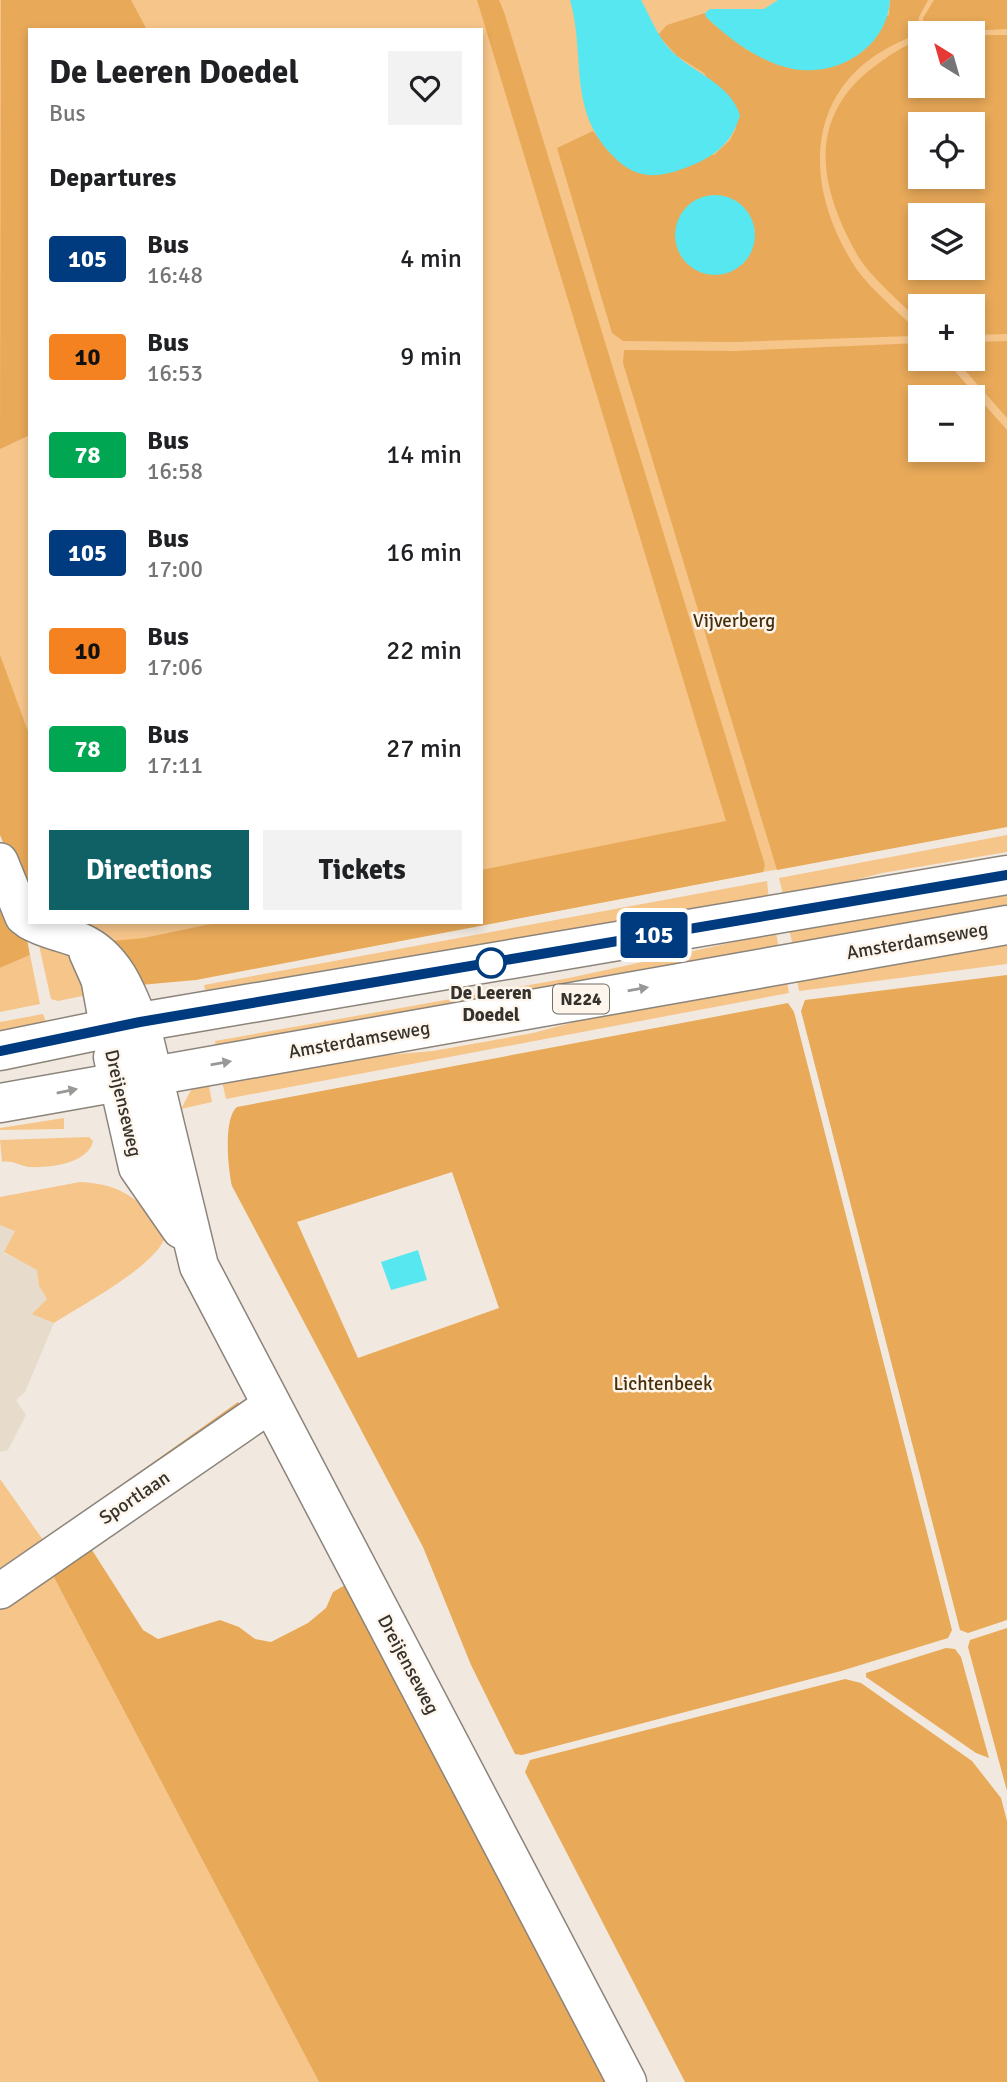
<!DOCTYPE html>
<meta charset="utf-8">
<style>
:root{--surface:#fff;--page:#f2f2f2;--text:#202124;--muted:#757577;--accent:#106166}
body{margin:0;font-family:Signika,sans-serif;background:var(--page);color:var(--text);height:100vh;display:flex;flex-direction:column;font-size:26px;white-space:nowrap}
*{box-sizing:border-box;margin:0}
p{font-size:23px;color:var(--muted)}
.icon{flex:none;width:38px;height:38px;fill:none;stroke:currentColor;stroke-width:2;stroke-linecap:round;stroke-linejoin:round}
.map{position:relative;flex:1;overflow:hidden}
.panel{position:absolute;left:28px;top:28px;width:455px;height:896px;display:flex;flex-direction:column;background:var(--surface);border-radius:0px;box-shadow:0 4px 10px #0003}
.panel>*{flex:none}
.badge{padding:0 14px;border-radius:5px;font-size:24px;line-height:46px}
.needle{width:46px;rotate:323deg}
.fabs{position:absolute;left:908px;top:21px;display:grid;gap:14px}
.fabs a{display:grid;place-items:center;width:77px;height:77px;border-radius:0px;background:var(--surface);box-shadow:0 4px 10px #0003;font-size:35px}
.map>.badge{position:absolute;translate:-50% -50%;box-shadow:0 0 0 4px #fff}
h2{padding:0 21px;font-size:26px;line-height:63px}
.round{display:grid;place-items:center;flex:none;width:74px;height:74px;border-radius:0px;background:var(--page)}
.head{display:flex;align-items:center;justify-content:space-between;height:119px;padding:0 21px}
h1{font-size:33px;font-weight:800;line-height:52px}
.button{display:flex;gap:14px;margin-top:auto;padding:14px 21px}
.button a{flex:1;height:80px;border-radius:0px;background:var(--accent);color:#fff;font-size:28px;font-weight:800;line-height:80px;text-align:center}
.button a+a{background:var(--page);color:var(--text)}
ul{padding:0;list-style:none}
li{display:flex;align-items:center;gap:21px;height:98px;padding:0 21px}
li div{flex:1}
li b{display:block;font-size:26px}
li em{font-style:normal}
li .badge{min-width:77px;font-weight:700;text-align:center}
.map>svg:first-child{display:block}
.built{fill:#e7dbcc}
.green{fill:#f6c58a;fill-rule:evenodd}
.forest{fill:#e8a959;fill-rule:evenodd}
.water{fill:#57e7f0}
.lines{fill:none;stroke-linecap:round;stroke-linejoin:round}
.minor-casing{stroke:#8b847b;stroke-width:38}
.major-casing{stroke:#8b847b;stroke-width:41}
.minor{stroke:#fff;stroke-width:35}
.major{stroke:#fff;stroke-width:38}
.oneway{fill:#9a9896}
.line-casing{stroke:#fff;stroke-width:16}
.line{stroke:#003b80;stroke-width:10}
.stop-dot{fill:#fff;stroke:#003b80;stroke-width:3.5}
.labels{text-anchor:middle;stroke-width:5;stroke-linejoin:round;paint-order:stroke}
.shield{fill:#fef6ec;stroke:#716d67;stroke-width:2}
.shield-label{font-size:18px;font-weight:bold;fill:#35322e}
.park-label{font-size:19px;fill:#482f0c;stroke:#fef6ec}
.street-label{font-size:19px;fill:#35322e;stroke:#fef6ec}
.stop-label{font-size:19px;font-weight:bold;fill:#35322e;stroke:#fef6ec}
</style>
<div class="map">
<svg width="1007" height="2082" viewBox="0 0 1007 2082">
<rect width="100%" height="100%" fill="#f1e9df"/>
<polygon class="built" points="0,1224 15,1231 4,1253 37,1269 39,1286 47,1299 33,1314 54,1323 25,1392 16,1400 26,1415 8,1450 0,1452"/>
<g class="green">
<path d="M 0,0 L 1007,0 L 1007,826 L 196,979 L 57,922 L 481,922 L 481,30 L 30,30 L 30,898 L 0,832 ZM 920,33 L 973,33 L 973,86 L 920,86 ZM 920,124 L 973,124 L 973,177 L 920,177 ZM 920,215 L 973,215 L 973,268 L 920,268 ZM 920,306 L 973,306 L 973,359 L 920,359 ZM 920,397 L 973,397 L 973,450 L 920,450 Z"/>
<polygon points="1007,835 1007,852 882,873 784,899 779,878"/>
<polygon points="767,881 769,901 207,998 204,985"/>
<polygon points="1007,890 1007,910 793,946 789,929"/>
<polygon points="776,933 779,949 216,1049 215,1041 569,978"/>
<polygon points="38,941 66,944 87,995 58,1001 51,999"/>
<polygon points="1007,941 1007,964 799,991 796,975"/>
<polygon points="30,955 40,1004 0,1012 0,968"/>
<polygon points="786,977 789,993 226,1099 221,1077 308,1062 433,1051 533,1033 646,1003"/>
<polygon points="43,1014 47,1025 0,1033 0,1022"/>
<polygon points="208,1081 212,1102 181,1109 191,1090"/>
<polygon points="64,1118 64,1129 0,1130 0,1128"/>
<path d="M 89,1137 L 93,1141 C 88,1164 49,1168 29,1167 C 19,1166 14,1160 2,1162 L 0,1140 Z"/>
<path d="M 80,1182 C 124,1184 142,1201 166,1235 C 158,1265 82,1305 54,1323 L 32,1314 L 47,1299 L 39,1286 L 37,1270 L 4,1252 L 15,1231 L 0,1225 L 0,1197 Z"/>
<polygon points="0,1479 48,1547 0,1582"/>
<polygon points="48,1566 319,2082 0,2082 0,1600"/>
</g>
<g class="forest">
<polygon points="1,0 131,0 147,30 30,30 30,435 0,449"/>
<polygon points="477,0 499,0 504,12 765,865 763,872 196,980 140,985 100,942 144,938 220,922 481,922 481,870 726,821"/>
<path d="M 890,0 L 928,0 L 919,17 L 917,35 C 809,72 797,173 852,262 C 867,287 895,308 915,329 L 913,336 L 735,342 L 623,341 L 612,333 L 557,148 L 593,131 L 608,151 L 714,155 L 730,140 L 736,128 L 704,73 L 677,56 L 658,35 L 667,25 L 705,13 L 709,20 L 747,50 L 793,69 L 889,15 ZM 713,195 C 736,198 750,210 755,232 L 685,260 C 668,232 681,202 713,195 Z"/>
<polygon points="934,0 1007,0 1007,29 925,33 923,18"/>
<path d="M 973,35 L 1007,35 L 1007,334 L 973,335 L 973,306 L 920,306 L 920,322 C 902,303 871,278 858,256 C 819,188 805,118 875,66 C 890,55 902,46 920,40 L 920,86 L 973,86 ZM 920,124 L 973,124 L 973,177 L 920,177 ZM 920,215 L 973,215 L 973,268 L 920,268 Z"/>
<polygon points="1007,341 1007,418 955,359 973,359 973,342"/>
<path d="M 920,343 L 920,359 L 944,359 L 1007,430 L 1007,827 L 777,870 L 623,363 L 624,350 L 734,351 ZM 920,397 L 973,397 L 973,450 L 920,450 Z"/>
<polygon points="0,655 30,737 30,907 0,835"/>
<polygon points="0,893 26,934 30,955 0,968"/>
<polygon points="1007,975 1007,1620 968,1633 960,1630 801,1011 805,1000"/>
<path d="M 788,1003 L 794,1012 L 952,1630 L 948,1638 L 841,1671 L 522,1755 L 515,1754 L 471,1665 L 423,1547 L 232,1186 C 228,1170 223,1118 237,1107 ZM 452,1172 L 499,1308 L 358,1358 L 297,1222 Z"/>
<polygon points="238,1402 241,1407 70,1523 89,1508"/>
<polygon points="85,1539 143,1630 158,1639 220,1620 239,1627 255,1639 271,1642 308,1623 326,1608 333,1592 352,1581 614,2082 319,2082 48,1566"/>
<polygon points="1007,1628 1007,1791 968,1647 970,1640"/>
<polygon points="946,1648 955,1649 961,1657 989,1758 976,1753 866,1677 866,1673"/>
<polygon points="845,1679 861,1683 972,1761 1001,1798 1007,1821 1007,2082 685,2082 525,1772 530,1760"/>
</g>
<g class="water">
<path d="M 570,0 L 641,0 C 652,20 659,41 677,56 C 699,75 730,85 740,115 C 732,144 713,158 685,168 C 656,179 635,179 613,156 C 567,109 586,56 570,0 Z"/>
<path d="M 778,0 L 890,0 C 887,47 839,77 793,69 C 761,63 729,39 706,17 L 705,13 L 710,9 L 764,9 Z"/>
<circle cx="715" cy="235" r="40"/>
<polygon points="418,1250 427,1280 391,1290 381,1262"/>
</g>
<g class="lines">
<defs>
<g id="minor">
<polyline points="0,861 23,917 30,922"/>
<path d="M 30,922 C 46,932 65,933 81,941 C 115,956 128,991 140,1022"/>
<polyline points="87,953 99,980 108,1029"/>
<polyline points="0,1591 270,1405"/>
</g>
<g id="major">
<polyline points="140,1022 199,1266 627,2082"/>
<polyline points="0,1051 140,1022 1007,875"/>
<polyline points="113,1057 138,1167 181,1229"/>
<polyline points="0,1103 1007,925"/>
</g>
</defs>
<use href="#minor" class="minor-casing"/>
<use href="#major" class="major-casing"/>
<use href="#minor" class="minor"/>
<use href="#major" class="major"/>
</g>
<defs><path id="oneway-solid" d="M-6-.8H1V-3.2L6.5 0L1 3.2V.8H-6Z" transform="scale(1.75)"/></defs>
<g class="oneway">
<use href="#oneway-solid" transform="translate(638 989) rotate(-10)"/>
<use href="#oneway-solid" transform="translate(221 1063) rotate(-10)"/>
<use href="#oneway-solid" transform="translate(67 1091) rotate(-11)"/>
</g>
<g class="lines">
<defs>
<polyline id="line" points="0,1051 140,1022 1007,875"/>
</defs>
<use href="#line" class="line-casing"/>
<use href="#line" class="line"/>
</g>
<circle class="stop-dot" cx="491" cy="963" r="14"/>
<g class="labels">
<rect class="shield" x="553" y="984.5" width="56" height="29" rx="5"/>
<g class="shield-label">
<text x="581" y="1005">N224</text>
</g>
<g class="park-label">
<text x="734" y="627">Vijverberg</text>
<text x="663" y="1390">Lichtenbeek</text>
</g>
<g class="street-label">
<text transform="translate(917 940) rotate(-10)" y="7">Amsterdamseweg</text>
<text transform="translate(359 1039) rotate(-10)" y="7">Amsterdamseweg</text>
<text transform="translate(124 1103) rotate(77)" y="7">Dreijenseweg</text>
<text transform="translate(134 1497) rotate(-34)" y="7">Sportlaan</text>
<text transform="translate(409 1664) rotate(62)" y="7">Dreijenseweg</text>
</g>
<g class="stop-label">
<text x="491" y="999">De Leeren<tspan x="491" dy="22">Doedel</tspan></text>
</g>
</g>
</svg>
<div class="fabs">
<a><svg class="needle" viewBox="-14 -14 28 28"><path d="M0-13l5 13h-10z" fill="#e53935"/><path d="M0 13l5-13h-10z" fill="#757577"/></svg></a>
<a><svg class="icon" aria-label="locate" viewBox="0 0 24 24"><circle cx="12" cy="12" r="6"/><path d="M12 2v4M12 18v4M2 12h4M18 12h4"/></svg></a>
<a><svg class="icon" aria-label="layers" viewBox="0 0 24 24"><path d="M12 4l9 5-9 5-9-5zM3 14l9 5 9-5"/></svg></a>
<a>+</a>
<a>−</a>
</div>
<b class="badge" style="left:654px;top:935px;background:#003b80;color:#fff">105</b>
<section class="panel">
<div class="head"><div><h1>De Leeren Doedel</h1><p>Bus</p></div><a class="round"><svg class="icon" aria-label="heart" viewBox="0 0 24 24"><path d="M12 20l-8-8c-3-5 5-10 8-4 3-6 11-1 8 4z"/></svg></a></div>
<h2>Departures</h2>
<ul>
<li><span class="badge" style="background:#003b80;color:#fff">105</span><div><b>Bus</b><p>16:48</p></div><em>4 min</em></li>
<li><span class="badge" style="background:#f58220;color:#111">10</span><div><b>Bus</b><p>16:53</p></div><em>9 min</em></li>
<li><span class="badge" style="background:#00a651;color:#fff">78</span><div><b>Bus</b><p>16:58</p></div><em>14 min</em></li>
<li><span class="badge" style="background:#003b80;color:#fff">105</span><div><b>Bus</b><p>17:00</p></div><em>16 min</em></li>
<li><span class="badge" style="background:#f58220;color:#111">10</span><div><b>Bus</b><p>17:06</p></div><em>22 min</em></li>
<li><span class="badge" style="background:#00a651;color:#fff">78</span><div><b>Bus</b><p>17:11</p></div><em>27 min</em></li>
</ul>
<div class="button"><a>Directions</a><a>Tickets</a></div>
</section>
</div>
